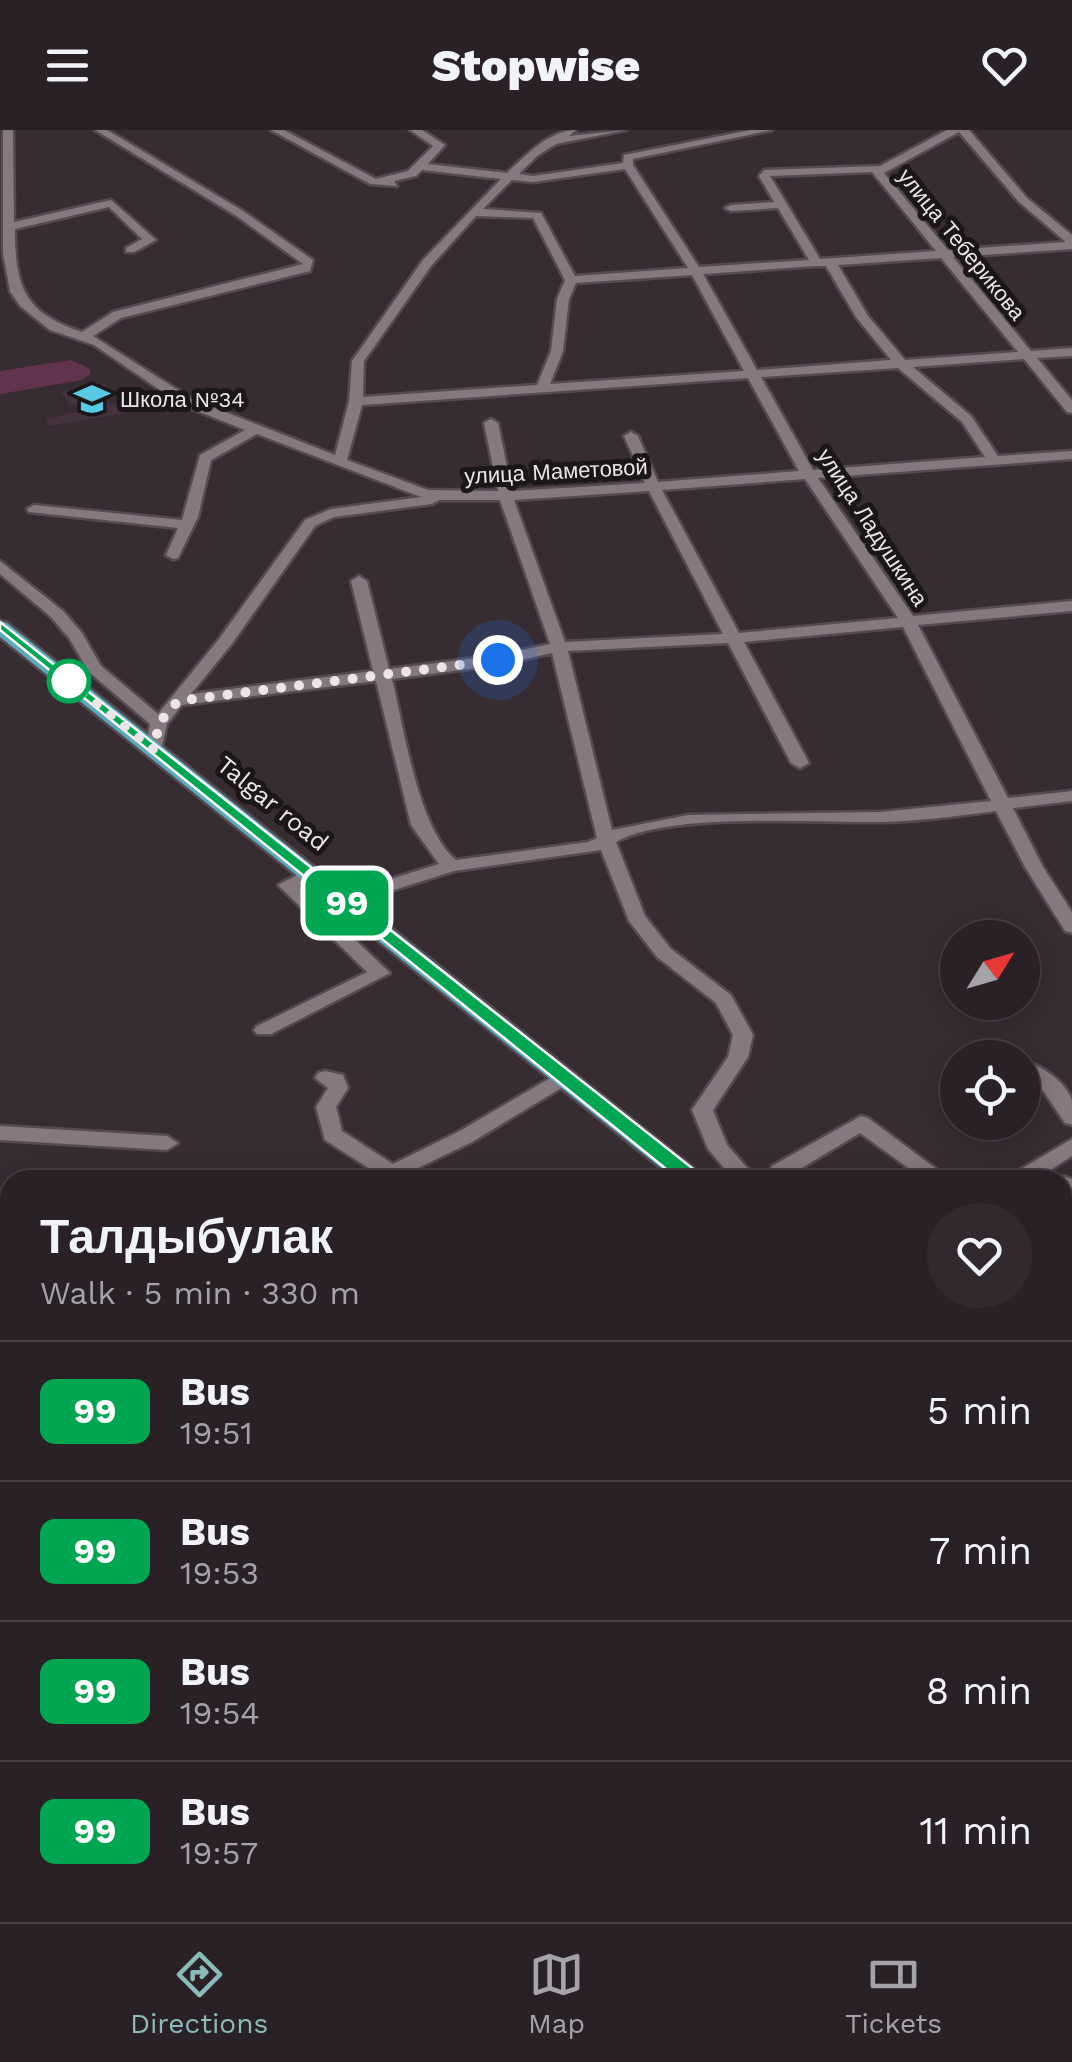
<!DOCTYPE html>
<meta charset="utf-8">
<style>
:root{--surface:#292126;--page:#31292e;--text:#f1f3f6;--muted:#a5a3a7;--line:#453e43;--accent:#8bbbb9}
body{margin:0;font-family:"Work Sans",sans-serif;background:var(--page);color:var(--text);height:100vh;display:flex;flex-direction:column;font-size:38px;white-space:nowrap}
*{box-sizing:border-box;margin:0}
p{font-size:32px;color:var(--muted)}
.icon{flex:none;width:55px;height:55px;fill:none;stroke:currentColor;stroke-width:2;stroke-linecap:round;stroke-linejoin:round}
.map{position:relative;flex:1;overflow:hidden}
.panel{position:absolute;left:0px;top:1040px;width:1072px;height:752px;display:flex;flex-direction:column;background:var(--surface);border-radius:30px 30px 0 0;box-shadow:0 5px 25px #0003,0 0 0 2px var(--line)}
.panel>*{flex:none}
.badge{padding:0 20px;border-radius:15px;font-size:35px;line-height:65px}
.needle{width:65px;rotate:53deg}
.controls{position:absolute;left:940px;top:790px;display:grid;gap:20px}
.controls a{display:grid;place-items:center;width:100px;height:100px;border-radius:50%;background:var(--surface);box-shadow:0 5px 25px #0003,0 0 0 2px var(--line);font-size:50px}
.you{position:absolute;width:50px;height:50px;margin:-25px;border:8px solid #fff;border-radius:50%;background:#1a73e8;box-shadow:0 0 0 15px #1a73e833}
.map>.badge{position:absolute;translate:-50% -50%;box-shadow:0 0 0 5px #fff}
.round{display:grid;place-items:center;flex:none;width:105px;height:105px;border-radius:52px;background:var(--page)}
.overview{display:flex;align-items:center;justify-content:space-between;height:170px;padding:0 40px}
h1{font-size:48px;font-weight:800;line-height:75px}
ul{padding:0;list-style:none}
li{display:flex;align-items:center;gap:30px;height:140px;padding:0 40px;border-top:2px solid var(--line)}
li div{flex:1}
li b{display:block;font-size:38px}
li em{font-style:normal}
li .badge{min-width:110px;font-weight:700;text-align:center}
header{display:flex;justify-content:space-between;align-items:center;height:130px;padding:0 40px;background:var(--surface);font-size:45px;font-weight:800}
.tab-bar{display:flex;justify-content:space-around;align-items:center;height:140px;border-top:2px solid var(--line);background:var(--surface);font-size:28px;color:var(--muted)}
.tab-bar a{display:grid;justify-items:center;gap:5px}
.tab-bar .selected{color:var(--accent)}
.map>svg:first-child{display:block}
.built{fill:#44333c}
.green{fill:#62334f}
.lines{fill:none;stroke-linecap:round;stroke-linejoin:round}
.minor-casing{stroke:#544a50;stroke-width:5}
.major-casing{stroke:#544a50;stroke-width:5}
.minor{fill:#86787f;fill-rule:evenodd}
.major{fill:#5aa9bd;fill-rule:evenodd}
.line{fill:#00a651;stroke:#fff;stroke-width:2.5}
.walk{stroke:#ece4e8;stroke-width:10;stroke-dasharray:0 18}
.stop-dot{fill:#fff;stroke:#00a651;stroke-width:5}
.labels{text-anchor:middle;stroke-width:10;stroke-linejoin:round;paint-order:stroke}
.far-street-label{font-size:22px;fill:#ece4e8;stroke:#1b1619}
.far-poi-label{font-size:22px;fill:#ece4e8;stroke:#1b1619;text-anchor:start}
.street-label{font-size:25px;fill:#ece4e8;stroke:#1b1619}
</style>
<header><svg class="icon" aria-label="menu" viewBox="0 0 24 24"><path d="M4 6h16M4 12h16M4 18h16"/></svg>Stopwise<svg class="icon" aria-label="heart" viewBox="0 0 24 24"><path d="M12 20l-8-8c-3-5 5-10 8-4 3-6 11-1 8 4z"/></svg></header>
<div class="map">
<svg width="1072" height="1792" viewBox="0 0 1072 1792">
<rect width="100%" height="100%" fill="#372c32"/>
<polygon class="built" points="105,254 114,267 106,269 110,275 130,273 135,281 50,296 45,290 80,281 77,274 70,275 61,262"/>
<polygon class="green" points="71,230 90,239 90,244 82,250 0,264 0,241"/>
<g class="lines">
<defs>
<g id="minor">
<path d="M 3,0 L 13,0 L 14,92 L 111,70 L 156,110 L 134,122 L 126,122 L 126,118 L 142,109 L 109,77 L 15,99 C 15,157 24,183 82,202 L 113,182 L 303,134 L 235,85 L 95,0 L 107,0 L 243,81 L 313,130 L 310,141 L 121,188 L 93,206 L 192,269 L 335,325 L 349,271 L 352,231 L 423,130 L 501,49 L 422,40 L 416,46 L 394,51 L 397,56 L 370,54 L 271,0 L 284,0 L 376,49 L 408,41 L 433,16 L 410,0 L 422,0 L 445,15 L 428,34 L 507,43 C 526,25 550,0 576,0 L 569,6 L 626,0 L 556,14 L 537,26 L 519,44 L 533,46 L 623,33 L 624,25 L 751,0 L 772,0 L 633,29 L 633,35 L 699,137 L 809,130 L 778,78 L 731,81 L 725,78 L 731,75 L 774,72 L 759,46 L 764,40 L 880,36 L 947,0 L 969,0 L 1027,68 L 1072,105 L 1072,119 L 953,127 L 1031,221 L 1072,218 L 1072,226 L 1037,228 L 1072,270 L 1072,283 L 1067,282 L 1024,229 L 913,237 L 971,286 L 998,326 L 1072,321 L 1072,329 L 818,348 L 913,486 L 1072,471 L 1072,481 L 918,495 L 1008,668 L 1072,661 L 1072,671 L 1013,678 L 1043,737 L 1072,782 L 1072,803 L 1065,801 L 1025,737 L 996,681 C 956,686 915,692 874,692 C 810,693 670,682 616,712 L 645,786 L 671,819 L 731,865 L 753,905 L 748,927 L 713,980 L 727,1015 L 758,1050 L 734,1050 L 708,1019 L 692,980 L 728,927 L 733,905 L 716,873 L 657,827 L 629,791 L 601,720 L 454,741 L 350,774 L 336,774 L 334,770 L 336,766 L 439,734 L 411,695 L 376,551 L 182,575 L 167,594 L 160,624 L 148,624 L 145,620 L 150,594 L 89,542 L 69,508 L 51,487 L 0,444 L 0,431 L 63,481 L 82,503 L 101,536 L 158,584 L 219,509 L 305,390 L 331,379 L 421,367 L 257,304 L 211,330 L 198,387 L 178,428 L 173,429 L 166,425 L 178,398 L 29,382 L 27,379 L 34,375 L 182,390 L 200,325 L 245,300 L 182,275 L 94,215 L 50,200 L 20,176 L 10,161 L 3,123 ZM 959,2 L 1019,72 L 1066,112 L 948,120 L 884,43 ZM 625,39 L 688,138 L 575,146 L 541,83 L 483,79 L 512,50 L 533,52 ZM 872,42 L 936,121 L 820,129 L 770,46 ZM 476,86 L 533,88 L 565,150 L 557,169 L 551,221 L 537,255 L 363,267 L 364,231 L 431,136 ZM 941,128 L 1018,222 L 905,230 L 868,186 L 838,135 ZM 816,136 L 826,136 L 856,187 L 891,230 L 757,240 L 703,144 ZM 692,145 L 744,241 L 550,254 L 563,221 L 569,169 L 576,153 ZM 898,238 L 962,292 L 985,327 L 813,340 L 761,247 ZM 748,248 L 799,341 L 658,352 L 638,306 L 631,302 L 624,306 L 645,353 L 512,361 L 498,293 L 491,289 L 484,293 L 498,361 L 428,360 L 347,330 L 362,275 ZM 805,349 L 898,488 L 739,503 L 662,360 ZM 649,361 L 723,504 L 565,512 L 514,370 ZM 439,370 L 500,370 L 550,514 L 499,525 L 389,539 L 367,451 L 359,446 L 351,451 L 373,541 L 191,564 L 231,515 L 315,396 L 334,387 L 432,374 ZM 903,497 L 991,671 L 880,682 L 688,685 L 612,700 L 568,521 L 728,513 L 791,633 L 800,638 L 809,633 L 744,512 ZM 552,523 L 597,708 L 588,712 L 456,730 C 418,699 404,598 392,549 L 499,535 Z"/>
<polygon points="310,738 319,744 299,756 390,843 271,904 257,904 254,900 257,896 367,842 278,755"/>
<path d="M 980,913 L 1009,923 L 1012,928 C 997,928 980,931 970,919 Z"/>
<path d="M 1022,930 C 1041,935 1065,951 1072,970 C 1072,977 1072,988 1072,995 L 1065,993 L 1044,962 L 1022,944 Z"/>
<polygon points="564,940 571,942 574,947 571,952 472,1012 393,1050 384,1048 325,1010 316,977 328,958 315,948 318,943 325,941 343,945 348,958 336,977 342,1001 393,1034 458,1002"/>
<polygon points="861,986 868,988 951,1050 925,1050 860,1003 790,1045 790,1050 768,1050 772,1036"/>
<polygon points="0,996 167,1006 178,1013 167,1020 0,1010"/>
<polygon points="1072,1009 1072,1026 1035,1050 1008,1050 1011,1045"/>
<polygon points="1062,1046 1072,1049 1072,1066 1062,1063 1062,1050 1053,1050"/>
<polygon points="0,1139 10,1140 10,1156 0,1155"/>
<polygon points="10,1284 10,1320 0,1325 0,1289"/>
<polygon points="1062,1287 1072,1290 1072,1312 1062,1309"/>
<polygon points="1062,1396 1072,1400 1072,1424 1062,1421"/>
<polygon points="0,1478 10,1480 10,1502 0,1500"/>
<polygon points="1072,1564 1072,1592 1062,1596 1062,1568"/>
<polygon points="0,1654 10,1655 10,1681 0,1680"/>
<polygon points="262,1782 292,1782 289,1792 259,1792"/>
<polygon points="382,1782 412,1782 409,1792 379,1792"/>
<polygon points="473,1782 531,1782 535,1792 478,1792"/>
</g>
<g id="major">
<polygon points="0,491 7,493 708,1050 676,1050 0,507"/>
<polygon points="1062,1332 1072,1335 1072,1364 1062,1361"/>
</g>
</defs>
<use href="#minor" class="minor-casing"/>
<use href="#major" class="major-casing"/>
<use href="#minor" class="minor"/>
<use href="#major" class="major"/>
</g>
<polygon class="line" points="0,492 701,1045 704,1050 701,1055 686,1055 0,500"/>
<g class="lines">
<polyline class="walk" points="69,551 154,620 159,593 178,571 498,530"/>
</g>
<defs>
<symbol id="school-bare" viewBox="-9 -9 18 18"><path d="M0-5L7-2L0 1L-7-2ZM-4 1L0 2.5L4 1V4Q0 6-4 4Z" fill="#57c9e2" stroke="#1b1619" stroke-width="2.5" paint-order="stroke"/></symbol>
</defs>
<g fill-rule="evenodd">
<use href="#school-bare" x="67" y="244" width="50" height="50"/>
</g>
<circle class="stop-dot" cx="69" cy="551" r="20"/>
<g class="labels">
<g class="far-street-label">
<text transform="translate(962 114) rotate(51)" y="8">улица Теберикова</text>
<text transform="translate(556 341) rotate(-3)" y="8">улица Маметовой</text>
<text transform="translate(873 397) rotate(57)" y="8">улица Ладушкина</text>
</g>
<g class="far-poi-label">
<text x="120" y="277">Школа №34</text>
</g>
<g class="street-label">
<text transform="translate(273 673) rotate(39)" y="9">Talgar road</text>
</g>
</g>
</svg>
<div class="controls">
<a><svg class="needle" viewBox="-14 -14 28 28"><path d="M0-13l5 13h-10z" fill="#e53935"/><path d="M0 13l5-13h-10z" fill="#a5a3a7"/></svg></a>
<a><svg class="icon" aria-label="locate" viewBox="0 0 24 24"><circle cx="12" cy="12" r="6"/><path d="M12 2v4M12 18v4M2 12h4M18 12h4"/></svg></a>
</div>
<div class="you" style="left:498px;top:530px"></div>
<b class="badge" style="left:347px;top:773px;background:#00a651;color:#fff">99</b>
<section class="panel">
<div class="overview"><div><h1>Талдыбулак</h1><p>Walk · 5 min · 330 m</p></div><a class="round"><svg class="icon" aria-label="heart" viewBox="0 0 24 24"><path d="M12 20l-8-8c-3-5 5-10 8-4 3-6 11-1 8 4z"/></svg></a></div>
<ul>
<li><span class="badge" style="background:#00a651;color:#fff">99</span><div><b>Bus</b><p>19:51</p></div><em>5 min</em></li>
<li><span class="badge" style="background:#00a651;color:#fff">99</span><div><b>Bus</b><p>19:53</p></div><em>7 min</em></li>
<li><span class="badge" style="background:#00a651;color:#fff">99</span><div><b>Bus</b><p>19:54</p></div><em>8 min</em></li>
<li><span class="badge" style="background:#00a651;color:#fff">99</span><div><b>Bus</b><p>19:57</p></div><em>11 min</em></li>
</ul>
</section>
</div>
<nav class="tab-bar">
<a class="selected"><svg class="icon" aria-label="directions" viewBox="0 0 24 24"><path d="M12 3l9 9-9 9-9-9zM9 14v-3h6M13 9l2 2-2 2"/></svg>Directions</a>
<a><svg class="icon" aria-label="map" viewBox="0 0 24 24"><path d="M3 6l6-2 6 2 6-2v14l-6 2-6-2-6 2zM9 4v14M15 6v14"/></svg>Map</a>
<a><svg class="icon" aria-label="tickets" viewBox="0 0 24 24"><path d="M3 7h18v10H3zM15 7v10"/></svg>Tickets</a>
</nav>
